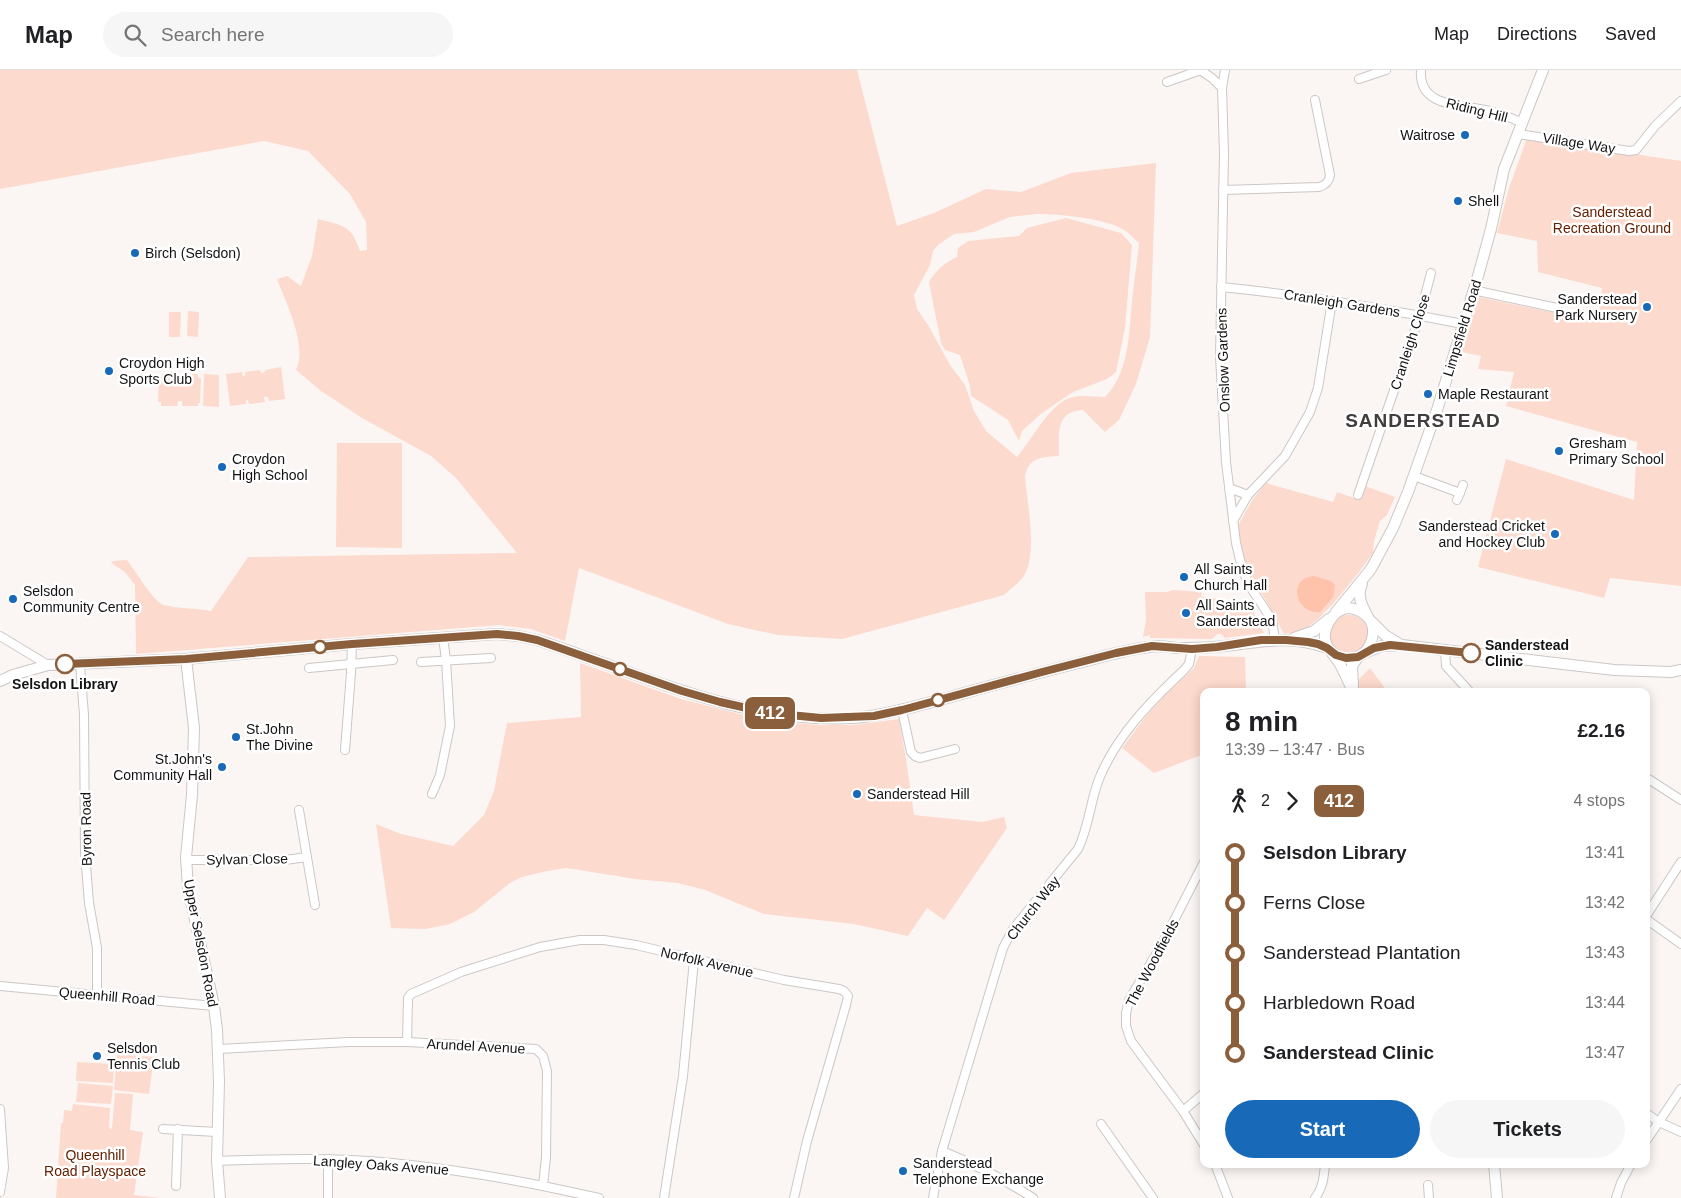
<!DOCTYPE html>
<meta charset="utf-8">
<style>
:root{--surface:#fff;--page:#f6f6f6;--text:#202124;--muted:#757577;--line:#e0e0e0;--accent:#1869b8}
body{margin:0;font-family:Arial,sans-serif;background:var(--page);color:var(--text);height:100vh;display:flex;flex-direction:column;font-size:19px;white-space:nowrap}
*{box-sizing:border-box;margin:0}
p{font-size:16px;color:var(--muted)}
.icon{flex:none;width:28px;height:28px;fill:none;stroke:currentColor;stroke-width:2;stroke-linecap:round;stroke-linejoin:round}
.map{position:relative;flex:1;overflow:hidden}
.sheet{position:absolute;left:1200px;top:618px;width:450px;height:480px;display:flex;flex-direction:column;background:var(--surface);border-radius:10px;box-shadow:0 2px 12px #0003}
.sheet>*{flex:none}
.badge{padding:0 10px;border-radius:8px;font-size:18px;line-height:32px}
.map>.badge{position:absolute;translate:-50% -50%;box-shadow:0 0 0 2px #fff}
.legs{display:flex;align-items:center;gap:8px;height:55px;padding:0 25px;font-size:16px}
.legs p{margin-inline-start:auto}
.headline{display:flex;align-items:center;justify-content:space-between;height:85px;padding:0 25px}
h1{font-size:28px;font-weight:800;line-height:38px}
.action{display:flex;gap:10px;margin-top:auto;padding:10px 25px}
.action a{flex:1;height:58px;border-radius:30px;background:var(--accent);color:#fff;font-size:20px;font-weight:800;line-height:58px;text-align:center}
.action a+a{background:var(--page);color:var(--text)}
ul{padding:0 25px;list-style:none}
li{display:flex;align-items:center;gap:18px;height:50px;font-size:19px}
li i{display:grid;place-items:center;width:8px;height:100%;margin:0 6px;background:currentColor}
li i::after{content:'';width:12px;height:12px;margin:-6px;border:4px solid;border-radius:50%;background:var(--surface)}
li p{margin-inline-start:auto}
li:first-child i{background:linear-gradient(#0000 50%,currentColor 0)}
li:last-child i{background:linear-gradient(currentColor 50%,#0000 0)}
header{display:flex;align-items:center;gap:30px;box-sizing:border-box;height:70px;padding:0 25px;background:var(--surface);border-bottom:1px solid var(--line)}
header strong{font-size:24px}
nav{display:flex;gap:28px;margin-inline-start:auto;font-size:18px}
.search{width:350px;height:45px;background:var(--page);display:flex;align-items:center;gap:12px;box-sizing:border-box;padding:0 18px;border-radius:28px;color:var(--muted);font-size:19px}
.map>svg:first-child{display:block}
.green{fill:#fcdacd;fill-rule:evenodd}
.water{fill:#ffc2ab}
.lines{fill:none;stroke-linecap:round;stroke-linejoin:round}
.minor-casing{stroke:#ccc7c5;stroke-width:10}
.major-casing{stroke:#ccc7c5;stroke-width:12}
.minor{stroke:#fff;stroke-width:8}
.major{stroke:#fff;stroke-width:10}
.line-1-casing{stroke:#fff;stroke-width:11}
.line-1{stroke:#8b5e3c;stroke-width:8}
.poi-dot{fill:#1869b8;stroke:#fff;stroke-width:2}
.stop-1-dot{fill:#fff;stroke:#8b5e3c;stroke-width:2.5}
.labels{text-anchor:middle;stroke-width:5;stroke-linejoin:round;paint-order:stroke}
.street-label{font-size:14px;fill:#141212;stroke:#fff}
.poi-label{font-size:14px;fill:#141212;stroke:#fff;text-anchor:start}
.park-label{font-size:14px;fill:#642000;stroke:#fff}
.stop-label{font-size:14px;font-weight:bold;fill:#141212;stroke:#fff;text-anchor:start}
.district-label{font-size:19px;font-weight:bold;letter-spacing:1px;fill:#413d3c;stroke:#fff}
</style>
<header>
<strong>Map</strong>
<div class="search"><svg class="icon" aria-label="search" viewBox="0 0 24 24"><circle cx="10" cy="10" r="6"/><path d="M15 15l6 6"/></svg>Search here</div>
<nav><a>Map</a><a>Directions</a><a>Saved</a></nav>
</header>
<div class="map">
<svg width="1681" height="1128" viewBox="0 0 1681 1128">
<rect width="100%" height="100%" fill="#fbf6f4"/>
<g class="green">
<path d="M 0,0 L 857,0 L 897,156 L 934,143 L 986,119 L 1021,122 L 1071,103 L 1156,93 L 1150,267 L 1136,314 L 1119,350 L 1105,362 L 1083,340 C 1055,341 1059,365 1059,386 C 1042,387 1029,387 1025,406 C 1027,433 1038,482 1024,506 C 1019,513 1010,519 1004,525 L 842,569 L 778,565 L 728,554 L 579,498 L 565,571 L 531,559 L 499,555 L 136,584 L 135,515 L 125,502 L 111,493 L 113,491 L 127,490 C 135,500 154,533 164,535 C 179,539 196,538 211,541 L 248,487 L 517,483 L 456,408 L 431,386 L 362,348 L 321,321 L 296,300 C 308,276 286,233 277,209 L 287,206 L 301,216 L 312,186 L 318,149 C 343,156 351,154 360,181 L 367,180 L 366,152 L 350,124 L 308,81 L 264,71 L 0,119 ZM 1036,144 C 1059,144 1105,148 1124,160 C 1130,163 1134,169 1139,173 C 1137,193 1134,212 1132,231 C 1129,264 1129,303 1105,327 C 1095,327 1084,325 1073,327 C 1051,331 1031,371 1017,387 L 986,361 L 974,341 L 965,315 L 950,295 L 928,255 L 917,239 L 914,225 L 930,195 L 933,181 L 938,175 L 954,164 L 974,162 L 1010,147 Z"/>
<polygon points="1527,68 1681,91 1681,516 1610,508 1604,528 1478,497 1506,389 1634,430 1637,372 1506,336 1514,302 1478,299 1481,286 1462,282 1478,227 1598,252 1602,218 1538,202 1537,171 1497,163 1509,118"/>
<path d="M 1066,148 L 1121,163 L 1132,175 L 1125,258 L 1116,302 L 1107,309 L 1073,322 L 1042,343 L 1022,361 L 1019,371 L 1008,350 L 971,326 L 970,316 L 960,285 L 945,280 L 941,273 L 929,212 C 936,200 944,193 957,187 L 958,178 L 968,171 L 1019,166 L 1027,158 Z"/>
<polygon points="188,241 199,242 198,267 187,266"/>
<polygon points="169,242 181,242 180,267 169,267"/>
<polygon points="281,297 285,329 269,331 268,327 264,327 265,332 249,334 248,330 246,330 246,334 230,336 226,304 242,302 243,306 245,306 245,302 260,300 261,303 265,302 265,300"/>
<polygon points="163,303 177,304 178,306 183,307 184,304 198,304 198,308 201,308 200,333 198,333 198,336 182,336 182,331 178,331 177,336 161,336 161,332 158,332 159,307 162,307"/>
<polygon points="204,304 219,305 219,337 203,336"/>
<polygon points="337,373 402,373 402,478 336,477"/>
<polygon points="1266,413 1333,432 1337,422 1360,430 1365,416 1395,427 1387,445 1380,451 1374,471 1373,483 1359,502 1333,534 1318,549 1308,557 1297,562 1284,564 1264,527 1255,515 1247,499 1237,457 1253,429"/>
<polygon points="1173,520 1202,522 1201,526 1206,528 1207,526 1216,529 1249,533 1264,563 1225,568 1221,564 1217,564 1212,569 1150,568 1150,565 1143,567 1146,550 1145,522 1167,522"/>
<circle cx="1349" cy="564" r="19"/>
<polygon points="1199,586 1245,587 1246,621 1204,621 1204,684 1154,703 1122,678 1146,646 1168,622 1194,598"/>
<polygon points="580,593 681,629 767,651 820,655 854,655 899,649 906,689 914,745 982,752 1004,747 1007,758 944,850 927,838 908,866 854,854 764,844 705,820 678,813 635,809 567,798 547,801 522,807 510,813 474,842 450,854 425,859 391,858 376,754 401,764 453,776 484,745 494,721 507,653 581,647"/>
<polygon points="1370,598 1387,621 1351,621 1359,609"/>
<polygon points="117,984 154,987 149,1024 114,1020"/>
<polygon points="77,992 114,994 113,1013 76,1011"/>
<polygon points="78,1013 113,1016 111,1034 76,1032"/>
<polygon points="115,1023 133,1024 130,1060 143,1062 134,1125 161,1128 56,1128 61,1053 63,1053 64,1040 72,1041 73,1034 110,1038 109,1058 112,1059"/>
</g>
<path class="water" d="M 1314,506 L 1331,511 L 1335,515 L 1333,527 L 1320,542 C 1296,545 1286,508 1314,506 Z"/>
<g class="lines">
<defs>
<g id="minor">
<polyline points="1200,0 1212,8 1222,18"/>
<polyline points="1225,0 1222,18 1224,84 1220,287 1226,392 1236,473 1243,502 1251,518 1272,550 1275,570"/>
<path d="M 1421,0 C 1418,39 1464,34 1490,41 C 1501,44 1512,48 1523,53"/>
<polyline points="1359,9 1386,0"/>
<polyline points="1167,12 1201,0"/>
<polyline points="1518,64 1629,81 1636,80 1655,56 1681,31"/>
<path d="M 1223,120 L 1319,117 C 1326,115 1329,112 1330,105 L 1315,30"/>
<path d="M 1221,217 C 1302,225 1383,238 1463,254"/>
<polyline points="1473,220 1557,238"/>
<polyline points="1414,406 1460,423"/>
<polyline points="1229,418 1248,425"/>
<polyline points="1358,425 1420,245 1431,203"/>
<polyline points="1457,430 1463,415"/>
<polyline points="1233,451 1248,425 1285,386 1310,342 1318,318 1332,231"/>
<polyline points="0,566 48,595"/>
<polyline points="1445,580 1446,596 1469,621"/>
<polyline points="421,592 491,588"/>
<polyline points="80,594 84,645 85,783 89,833 97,878 97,925"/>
<polyline points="309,598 393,590"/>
<polyline points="902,640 911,682 915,686 920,688 955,679"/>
<polyline points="345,680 351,603 352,574"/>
<polyline points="1647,708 1681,730"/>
<polyline points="432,724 440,705 450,656 446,590 443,567"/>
<polyline points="299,740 315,835"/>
<polyline points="187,790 285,790 307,787"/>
<polyline points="1204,792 1162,874 1129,930 1126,943 1126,956 1131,971 1183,1041 1204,1075"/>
<polyline points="1646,846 1681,792"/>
<polyline points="1646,849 1681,874"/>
<polyline points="0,916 214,936"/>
<polyline points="407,972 408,928 411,924 461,902 540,877 580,870 604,870 636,875 784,910 839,919 844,921 848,926 846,935 807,1071 794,1128"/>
<polyline points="219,979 349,972 407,972 536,979 543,986 547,1001 546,1087 543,1116 599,1128"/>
<polyline points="0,1039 4,1098 0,1122"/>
<polyline points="1183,1041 1204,1023"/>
<polyline points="1646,1043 1659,1052 1681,1062"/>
<polyline points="1101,1054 1153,1128"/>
<polyline points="163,1059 217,1062"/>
<polyline points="1646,1071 1681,1019"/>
<path d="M 942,1081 C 974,1094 1004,1109 1033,1128"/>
<polyline points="328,1089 328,1128"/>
<path d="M 217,1091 C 276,1089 334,1087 392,1093 C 443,1098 493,1106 543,1116"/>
<polyline points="1215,1094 1228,1128"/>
<polyline points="1428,1115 1429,1128"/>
<polyline points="176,1116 178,1059"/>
<polyline points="664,1128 683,1006 694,890"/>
<path d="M 933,1128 L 942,1081 L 1003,878 L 1013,859 L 1078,779 C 1089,757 1090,732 1099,709 C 1117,665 1150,632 1184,600 L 1189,594 L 1192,579"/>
<path d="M 1315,1128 C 1323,1118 1324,1106 1325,1094"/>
<polyline points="1616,1128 1621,1113 1631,1094"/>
</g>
<g id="major">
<path d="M 1362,514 C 1357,526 1361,534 1367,545"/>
<path d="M 1346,538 C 1360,538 1375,548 1373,564 C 1367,607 1309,587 1329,552 C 1333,545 1337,541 1346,538 Z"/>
<polyline points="1336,542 1371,499 1393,458 1408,422 1437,340 1478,206 1491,159 1504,99 1543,0"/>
<polyline points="1372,552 1385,565 1401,575"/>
<polyline points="1294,568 1314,561 1329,549"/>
<polyline points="1332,583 1340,594 1353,621"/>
<polyline points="1362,584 1382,576 1402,575 1614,600 1671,602 1681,600"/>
<polyline points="186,589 194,658 192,725 186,787 188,818 214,936 217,960 219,1011 217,1091 220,1128"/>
<path d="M 0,611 L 13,605 L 48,595 L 186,589 L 352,574 L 497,564 L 518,566 L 537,570 C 639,603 741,654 852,648 C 884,646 916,636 947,628 C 989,616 1031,605 1074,594 C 1099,588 1123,580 1149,577 C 1158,575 1168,577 1177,578 C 1190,578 1202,578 1214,577 C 1254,574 1287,563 1327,578"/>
<polyline points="1353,616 1352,596 1358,587"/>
<polyline points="1494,1094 1497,1128"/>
</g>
</defs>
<use href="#minor" class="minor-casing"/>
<use href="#major" class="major-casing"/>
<use href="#minor" class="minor"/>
<use href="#major" class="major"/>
</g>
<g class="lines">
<defs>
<polyline id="line-1" points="65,594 186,589 352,574 497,564 518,566 537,570 682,621 720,632 769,643 821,648 874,646 902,640 1042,602 1116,583 1152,576 1192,579 1217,577 1261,570 1286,570 1308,572 1318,574 1327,578 1336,585 1346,588 1358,587 1374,578 1390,575 1471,583"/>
</defs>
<use href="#line-1" class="line-1-casing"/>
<use href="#line-1" class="line-1"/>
</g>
<g class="poi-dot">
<circle cx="1465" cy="65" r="5"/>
<circle cx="1458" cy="131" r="5"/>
<circle cx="135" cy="183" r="5"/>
<circle cx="1647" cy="237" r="5"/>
<circle cx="109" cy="301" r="5"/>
<circle cx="1428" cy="324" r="5"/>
<circle cx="1559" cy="381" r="5"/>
<circle cx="222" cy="397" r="5"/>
<circle cx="1555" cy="464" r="5"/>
<circle cx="1184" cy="507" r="5"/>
<circle cx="13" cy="529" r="5"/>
<circle cx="1186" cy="543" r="5"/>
<circle cx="236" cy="667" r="5"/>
<circle cx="222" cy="697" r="5"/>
<circle cx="857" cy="724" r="5"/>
<circle cx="97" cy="986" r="5"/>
<circle cx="903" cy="1101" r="5"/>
</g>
<g class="stop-1-dot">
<circle cx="320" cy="577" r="6"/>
<circle cx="1471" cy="583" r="9"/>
<circle cx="65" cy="594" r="9"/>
<circle cx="620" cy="599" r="6"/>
<circle cx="938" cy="630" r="6"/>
</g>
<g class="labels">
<g class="street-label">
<text transform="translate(1477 40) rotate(14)" y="5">Riding Hill</text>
<text transform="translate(1579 73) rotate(9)" y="5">Village Way</text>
<text transform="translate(1342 233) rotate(9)" y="5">Cranleigh Gardens</text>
<text transform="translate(1462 258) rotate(-73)" y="5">Limpsfield Road</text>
<text transform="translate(1410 272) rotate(-72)" y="5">Cranleigh Close</text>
<text transform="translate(1223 290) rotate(-92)" y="5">Onslow Gardens</text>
<text transform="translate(86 759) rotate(-91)" y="5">Byron Road</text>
<text transform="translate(247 789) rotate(-1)" y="5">Sylvan Close</text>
<text transform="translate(1033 838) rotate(-52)" y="5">Church Way</text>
<text transform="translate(201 873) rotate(79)" y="5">Upper Selsdon Road</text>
<text transform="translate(707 892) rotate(13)" y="5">Norfolk Avenue</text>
<text transform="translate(1152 893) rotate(-62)" y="5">The Woodfields</text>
<text transform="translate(107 926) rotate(5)" y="5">Queenhill Road</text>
<text transform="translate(476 976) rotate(3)" y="5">Arundel Avenue</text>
<text transform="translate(381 1095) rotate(4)" y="5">Langley Oaks Avenue</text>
</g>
<g class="poi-label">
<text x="1455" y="70" text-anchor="end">Waitrose</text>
<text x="1468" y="136">Shell</text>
<text x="145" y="188">Birch (Selsdon)</text>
<text x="1637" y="234" text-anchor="end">Sanderstead<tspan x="1637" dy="16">Park Nursery</tspan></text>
<text x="119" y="298">Croydon High<tspan x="119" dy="16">Sports Club</tspan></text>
<text x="1438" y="329">Maple Restaurant</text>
<text x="1569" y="378">Gresham<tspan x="1569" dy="16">Primary School</tspan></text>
<text x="232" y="394">Croydon<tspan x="232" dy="16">High School</tspan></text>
<text x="1545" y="461" text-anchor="end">Sanderstead Cricket<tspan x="1545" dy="16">and Hockey Club</tspan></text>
<text x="1194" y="504">All Saints<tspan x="1194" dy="16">Church Hall</tspan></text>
<text x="23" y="526">Selsdon<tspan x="23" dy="16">Community Centre</tspan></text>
<text x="1196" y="540">All Saints<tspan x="1196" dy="16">Sanderstead</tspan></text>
<text x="246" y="664">St.John<tspan x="246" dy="16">The Divine</tspan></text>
<text x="212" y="694" text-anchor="end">St.John's<tspan x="212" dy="16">Community Hall</tspan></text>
<text x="867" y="729">Sanderstead Hill</text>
<text x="107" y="983">Selsdon<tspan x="107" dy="16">Tennis Club</tspan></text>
<text x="913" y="1098">Sanderstead<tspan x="913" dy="16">Telephone Exchange</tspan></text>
</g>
<g class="park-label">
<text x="1612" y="147">Sanderstead<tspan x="1612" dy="16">Recreation Ground</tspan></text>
<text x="95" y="1090">Queenhill<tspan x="95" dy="16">Road Playspace</tspan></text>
</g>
<g class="stop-label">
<text x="1485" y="580">Sanderstead<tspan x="1485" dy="16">Clinic</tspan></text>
<text x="65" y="619" text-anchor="middle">Selsdon Library</text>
</g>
<g class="district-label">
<text x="1423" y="357">SANDERSTEAD</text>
</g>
</g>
</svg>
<b class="badge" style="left:770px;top:643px;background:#8b5e3c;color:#fff">412</b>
<section class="sheet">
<div class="headline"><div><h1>8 min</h1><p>13:39 – 13:47 · Bus</p></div><b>£2.16</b></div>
<div class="legs"><svg class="icon" aria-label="walk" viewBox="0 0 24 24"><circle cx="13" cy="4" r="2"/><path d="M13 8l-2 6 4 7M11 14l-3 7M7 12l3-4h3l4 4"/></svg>2<svg class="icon" aria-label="forward" viewBox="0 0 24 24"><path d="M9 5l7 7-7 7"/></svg><b class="badge" style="background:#8b5e3c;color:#fff">412</b><p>4 stops</p></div>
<ul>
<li><i style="color:#8b5e3c"></i><b>Selsdon Library</b><p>13:41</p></li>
<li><i style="color:#8b5e3c"></i><span>Ferns Close</span><p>13:42</p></li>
<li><i style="color:#8b5e3c"></i><span>Sanderstead Plantation</span><p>13:43</p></li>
<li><i style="color:#8b5e3c"></i><span>Harbledown Road</span><p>13:44</p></li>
<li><i style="color:#8b5e3c"></i><b>Sanderstead Clinic</b><p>13:47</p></li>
</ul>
<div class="action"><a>Start</a><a>Tickets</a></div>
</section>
</div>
